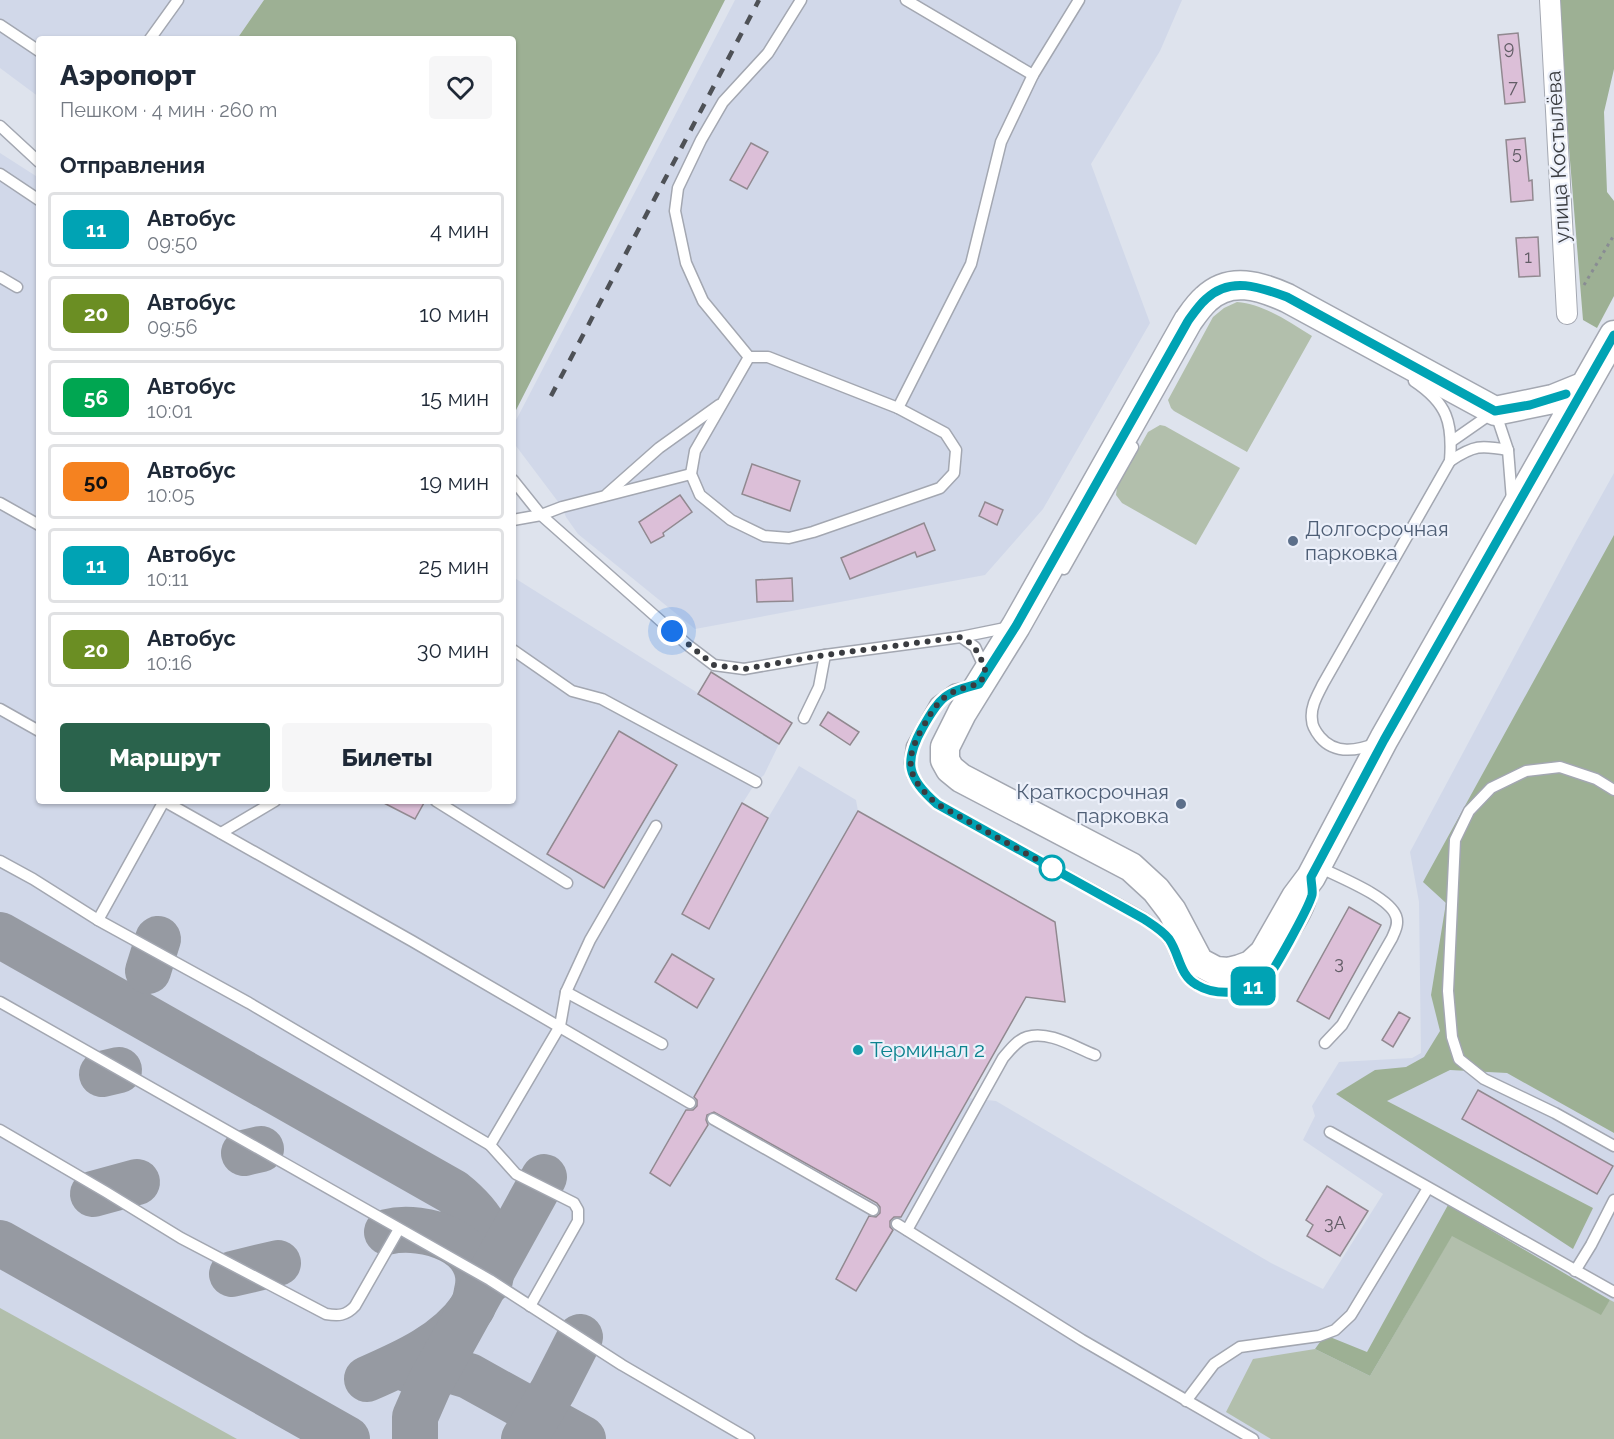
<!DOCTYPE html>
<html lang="ru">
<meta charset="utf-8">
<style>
:root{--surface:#fff;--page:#f6f6f7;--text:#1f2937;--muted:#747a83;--line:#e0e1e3;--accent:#2a634c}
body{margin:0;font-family:Raleway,sans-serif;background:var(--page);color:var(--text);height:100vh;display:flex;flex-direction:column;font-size:22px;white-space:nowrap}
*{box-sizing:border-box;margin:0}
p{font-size:20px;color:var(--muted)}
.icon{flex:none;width:33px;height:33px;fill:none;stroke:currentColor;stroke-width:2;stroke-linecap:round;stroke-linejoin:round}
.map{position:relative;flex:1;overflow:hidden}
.details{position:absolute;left:36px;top:36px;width:480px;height:768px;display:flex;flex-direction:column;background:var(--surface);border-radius:6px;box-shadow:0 2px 4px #0004}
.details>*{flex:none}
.badge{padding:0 12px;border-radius:9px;font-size:21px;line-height:39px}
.you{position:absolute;width:30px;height:30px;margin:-15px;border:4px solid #fff;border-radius:50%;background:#1a73e8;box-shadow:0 0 0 9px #1a73e833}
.map>.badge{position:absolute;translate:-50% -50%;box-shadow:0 0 0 3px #fff}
h2{padding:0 24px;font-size:22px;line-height:54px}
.round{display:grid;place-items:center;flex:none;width:63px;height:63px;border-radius:6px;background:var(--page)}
.overview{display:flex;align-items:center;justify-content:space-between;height:102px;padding:0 24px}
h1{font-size:28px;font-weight:800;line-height:45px}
.cta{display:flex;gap:12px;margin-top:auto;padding:12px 24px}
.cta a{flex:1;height:69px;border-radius:6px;background:var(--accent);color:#fff;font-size:24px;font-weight:800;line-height:69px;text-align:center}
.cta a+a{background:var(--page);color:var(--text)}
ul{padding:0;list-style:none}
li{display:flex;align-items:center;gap:18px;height:75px;margin:0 12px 9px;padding:0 12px;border:3px solid var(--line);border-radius:6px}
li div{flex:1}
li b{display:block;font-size:22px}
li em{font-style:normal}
li .badge{min-width:66px;font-weight:700;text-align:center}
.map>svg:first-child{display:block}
.built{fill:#d1d8e9}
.green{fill:#b2bfac}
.forest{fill:#9db094}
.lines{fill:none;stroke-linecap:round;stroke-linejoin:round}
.taxiway{stroke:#969aa2;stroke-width:46}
.building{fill:#dcbfd8;stroke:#918990;stroke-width:1.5}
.service-casing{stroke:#a3a7b1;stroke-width:13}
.minor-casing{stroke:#a3a7b1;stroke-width:22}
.secondary-casing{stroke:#a3a7b1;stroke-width:31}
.path{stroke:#898c93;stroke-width:3;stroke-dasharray:3 4.5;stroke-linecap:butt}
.service{stroke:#fff;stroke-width:10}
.minor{stroke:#fff;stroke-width:20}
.secondary{stroke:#fff;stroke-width:28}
.rail{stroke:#4e5156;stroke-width:4.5;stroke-dasharray:10 10;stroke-linecap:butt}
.line-casing{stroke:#fff;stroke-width:14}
.line{stroke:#00a3b4;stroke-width:9}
.walk{stroke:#3a3c40;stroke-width:6;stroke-dasharray:0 10.8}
.service-dot{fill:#5c6f8a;stroke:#ecf0fa;stroke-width:2}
.stop-dot{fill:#fff;stroke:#00a3b4;stroke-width:3}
.culture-dot{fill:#0f9aa8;stroke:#ecf0fa;stroke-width:2}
.labels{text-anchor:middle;stroke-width:4.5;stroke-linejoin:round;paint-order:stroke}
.number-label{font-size:18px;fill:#625d66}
.street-label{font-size:21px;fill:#3a3c40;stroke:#ecf0fa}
.service-label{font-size:21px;fill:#4e5e75;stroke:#ecf0fa;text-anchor:start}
.culture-label{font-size:21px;fill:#0d838f;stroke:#ecf0fa;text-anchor:start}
</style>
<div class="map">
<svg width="1614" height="1439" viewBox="0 0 1614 1439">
<rect width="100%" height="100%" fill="#dee3ed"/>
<g class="built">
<polygon points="0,0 264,0 237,39 39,39 39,97 0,68"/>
<polygon points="735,0 1182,0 1160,51 1091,164 1150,323 1043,509 985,575 695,629 578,534 566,517 562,507 513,442 513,426"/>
<polygon points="0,153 39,178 39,801 513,801 513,577 779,744 764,775 756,782 742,804 768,818 799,766 856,800 858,811 1055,922 1065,1002 1026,997 968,1098 996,1101 1271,1263 1323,1289 1383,1194 1303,1140 1315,1116 1312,1106 1339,1062 1412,1058 1421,1053 1419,902 1410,852 1575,543 1614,473 1614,1439 0,1439"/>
</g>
<g class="green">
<path d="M 1237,302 C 1264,304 1289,322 1312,336 L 1247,452 L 1174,411 L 1171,408 L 1168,400 L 1213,317 L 1224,308 Z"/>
<polygon points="1160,425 1165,426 1240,468 1196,545 1122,503 1116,495 1117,487 1148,432"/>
<polygon points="1452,1235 1600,1314 1610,1300 1614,1302 1614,1439 1271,1439 1226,1412 1253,1359 1315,1349 1370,1376"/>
<polygon points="0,1308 237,1439 0,1439"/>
</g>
<g class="forest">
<polygon points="264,0 725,0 513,416 513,39 237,39"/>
<polygon points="1560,0 1614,0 1614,69 1604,112 1607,192 1614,201 1614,296 1597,328 1583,320 1569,148"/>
<polygon points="1614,535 1614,1133 1507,1073 1450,1070 1387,1101 1593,1208 1573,1249 1336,1094 1375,1070 1406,1067 1424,1057 1440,1031 1431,995 1446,903 1423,882"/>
<polygon points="1448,1205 1610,1300 1601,1315 1452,1236 1370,1376 1315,1349 1325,1335 1367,1352"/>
</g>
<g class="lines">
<g class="taxiway">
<path d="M 0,935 L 453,1192 C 483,1216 499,1240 490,1280"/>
<polyline points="148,971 158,939"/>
<polyline points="102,1074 119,1070"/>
<polyline points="244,1153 261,1149"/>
<polyline points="93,1194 137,1182"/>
<polyline points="0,1243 347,1439"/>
<polyline points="232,1274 278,1263"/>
<polyline points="409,1370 439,1367 469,1376 583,1439"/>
<path d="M 367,1379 C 406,1362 447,1344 472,1308 C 475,1303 476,1296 477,1291 C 489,1243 424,1223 387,1232"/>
<polyline points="415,1439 415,1417 429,1385 544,1177"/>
<polyline points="524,1439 553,1390 580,1337"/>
</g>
</g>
<g class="building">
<polygon points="1518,33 1525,102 1505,104 1498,35"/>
<polygon points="1525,138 1529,181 1532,180 1533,200 1511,202 1506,140"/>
<polygon points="751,143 768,152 747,189 730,180"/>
<polygon points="1538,237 1540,276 1519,277 1516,238"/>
<polygon points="752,464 800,481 790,511 742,494"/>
<polygon points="680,495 692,512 663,533 664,536 651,543 639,522"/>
<polygon points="985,502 1003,510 997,525 979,516"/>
<polygon points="924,523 935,550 917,557 915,552 850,579 841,558"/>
<polygon points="792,578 793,601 757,602 756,580"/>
<polygon points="711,672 792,723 779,744 698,694"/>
<polygon points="828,712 859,732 850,745 820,725"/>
<polygon points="619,731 677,765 604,888 547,854"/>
<polygon points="380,801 425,801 415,819"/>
<polygon points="742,803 768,818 709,929 682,914"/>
<polygon points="858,811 1055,922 1065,1002 1026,997 901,1217 894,1217 890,1221 890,1227 893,1230 856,1291 836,1279 869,1216 876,1217 880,1213 880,1207 877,1203 714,1112 707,1115 706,1120 708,1125 670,1186 650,1173 686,1110 693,1110 697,1106 697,1100 694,1097"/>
<polygon points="1349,907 1381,925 1329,1019 1297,1001"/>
<polygon points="672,954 714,979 697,1008 655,982"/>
<polygon points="1399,1012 1410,1018 1393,1047 1382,1040"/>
<polygon points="1478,1090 1613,1166 1597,1194 1462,1119"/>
<polygon points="1327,1186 1368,1211 1340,1256 1307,1236 1313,1225 1306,1220"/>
</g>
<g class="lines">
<defs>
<g id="service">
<polyline points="906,0 1033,75"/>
<polyline points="0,25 39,51"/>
<polyline points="150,39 178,0"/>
<polyline points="0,126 39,162"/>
<polyline points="0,174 39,200"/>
<polyline points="0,277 17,287"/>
<polygon points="749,357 768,357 898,408 945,433 956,450 954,473 940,488 813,532 789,538 764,536 731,520 700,495 691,474 695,451"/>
<polyline points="749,357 703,301 686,263 675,211 678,188 701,140 723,102 768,53 801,0"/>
<polyline points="898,408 971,264 1001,142 1033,75 1079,0"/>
<polyline points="1452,441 1495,411 1508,450 1512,500"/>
<path d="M 1450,461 C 1474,445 1481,445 1508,450"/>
<polyline points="513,480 541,515 689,646 714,665 744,669 825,655 961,637 1010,627"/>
<polyline points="607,494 659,448 719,405"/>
<polyline points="0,503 39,525"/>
<polyline points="513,520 541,515 562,507 691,474"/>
<polyline points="1064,569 1133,447"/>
<polyline points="961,637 975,647 985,669"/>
<polyline points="513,650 572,691 602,699 756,782"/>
<path d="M 975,686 L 954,690 L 936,703 L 912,746 L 910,763 L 913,776 L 927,795 L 937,804 L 1145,919 C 1153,925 1163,931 1169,940 C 1177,951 1178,966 1187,977 C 1202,996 1245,996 1264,982 C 1270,977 1276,963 1280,955 C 1290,938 1313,909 1312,890"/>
<polyline points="0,709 39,731"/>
<polyline points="804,718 819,687 825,655"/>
<path d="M 1377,743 C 1357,751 1335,755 1320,737 C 1316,732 1312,726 1312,720 C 1310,707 1318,694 1323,684 L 1450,461 C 1453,422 1447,403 1414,381"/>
<polyline points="1614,790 1596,779 1560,767 1526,771 1491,788 1469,811 1455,840 1448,991 1452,1037 1459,1059 1484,1079 1555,1113 1614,1146"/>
<polyline points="164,801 412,941 690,1103"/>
<polyline points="436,801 567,883"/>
<polyline points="656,826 590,940 566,992 662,1044"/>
<polyline points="221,833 275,801"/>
<polyline points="0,861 33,879 98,920 249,1003 490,1145 516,1174 574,1203 578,1210 578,1221 530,1306"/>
<path d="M 1317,866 C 1336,876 1389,896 1396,916 C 1399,924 1395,931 1392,938 L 1342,1025 L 1325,1043"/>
<polyline points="98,920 164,801"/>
<polyline points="0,1002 490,1280 622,1365 749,1439"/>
<polyline points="713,1119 873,1210"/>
<path d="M 0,1130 L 106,1192 L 181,1238 L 326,1314 C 338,1316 346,1316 355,1306 L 399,1229"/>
<polyline points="1330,1132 1614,1292"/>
<polyline points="490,1145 560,1026 566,992"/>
<polyline points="897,1224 1082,1340 1253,1439"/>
<path d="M 907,1230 L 1003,1058 C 1009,1051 1017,1040 1027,1037 C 1049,1030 1076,1048 1095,1055"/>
<polyline points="1575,1271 1591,1245 1614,1200"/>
<polyline points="1186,1401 1214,1364 1240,1347 1319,1336 1335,1330 1351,1315 1428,1188"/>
</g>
<polyline id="minor" points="1550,0 1567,314"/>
<path id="secondary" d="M 1585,386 L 1553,399 L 1495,411 L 1287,298 C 1260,286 1230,276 1206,299 C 1199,305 1193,314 1188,321 L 1016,626 L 962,713 L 945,747 L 945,760 L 950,769 L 961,778 L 1131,867 L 1156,890 L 1172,911 L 1199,962 L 1216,971 L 1228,972 L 1240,969 L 1251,965 L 1264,953 L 1296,897 L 1311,877 L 1384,739 L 1614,335"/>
</defs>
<use href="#service" class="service-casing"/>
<use href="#minor" class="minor-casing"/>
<use href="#secondary" class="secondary-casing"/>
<polyline class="path" points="1584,285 1614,235"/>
<use href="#service" class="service"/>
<use href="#minor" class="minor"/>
<use href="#secondary" class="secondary"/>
<polyline class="rail" points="551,396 759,0"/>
</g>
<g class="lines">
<defs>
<path id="line" d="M 1566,394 L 1530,405 L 1495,411 L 1287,297 C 1260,287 1230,276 1206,299 C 1199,305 1193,314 1188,321 L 1016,626 L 979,684 C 945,692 940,697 923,727 C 903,762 907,778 937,804 L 1144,919 C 1153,925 1163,931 1169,939 C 1180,955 1179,975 1197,985 C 1215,996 1245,994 1263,983 C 1271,977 1309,907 1312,895 C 1313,890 1311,883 1311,877 L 1384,740 L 1614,335"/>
</defs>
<use href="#line" class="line-casing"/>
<use href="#line" class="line"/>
<path class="walk" d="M 672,631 L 714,665 L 744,669 L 825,655 L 961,637 C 976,645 981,657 986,673 L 979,684 C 945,692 940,697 923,727 C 903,762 907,778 937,804 L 1052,868"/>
</g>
<g class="service-dot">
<circle cx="1293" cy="541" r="6"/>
<circle cx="1181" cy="804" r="6"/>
</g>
<circle class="stop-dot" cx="1052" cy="868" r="12"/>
<circle class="culture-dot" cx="858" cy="1050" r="6"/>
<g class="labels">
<g class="number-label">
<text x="1509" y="54">9</text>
<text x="1513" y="93">7</text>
<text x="1517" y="159">5</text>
<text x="1528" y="263">1</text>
<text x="1339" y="969">3</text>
<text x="1335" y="1229">3А</text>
</g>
<g class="street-label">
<text transform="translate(1558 157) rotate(-93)" y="7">улица Костылёва</text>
</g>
<g class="service-label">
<text x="1305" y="536">Долгосрочная<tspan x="1305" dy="24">парковка</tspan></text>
<text x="1169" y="799" text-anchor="end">Краткосрочная<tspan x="1169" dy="24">парковка</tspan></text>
</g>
<g class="culture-label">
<text x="870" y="1057">Терминал 2</text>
</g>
</g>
</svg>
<div class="you" style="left:672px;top:631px"></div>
<b class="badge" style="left:1253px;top:986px;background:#00a3b4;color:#fff">11</b>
<section class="details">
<div class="overview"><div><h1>Аэропорт</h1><p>Пешком · 4 мин · 260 m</p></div><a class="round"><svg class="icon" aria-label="heart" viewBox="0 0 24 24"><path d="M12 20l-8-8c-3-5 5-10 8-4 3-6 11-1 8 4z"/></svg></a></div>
<h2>Отправления</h2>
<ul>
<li><span class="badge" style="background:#00a3b4;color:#fff">11</span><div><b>Автобус</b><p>09:50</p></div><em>4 мин</em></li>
<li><span class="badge" style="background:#6b8e23;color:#fff">20</span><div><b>Автобус</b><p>09:56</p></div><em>10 мин</em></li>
<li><span class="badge" style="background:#00a651;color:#fff">56</span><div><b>Автобус</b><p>10:01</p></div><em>15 мин</em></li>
<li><span class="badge" style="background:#f58220;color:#111">50</span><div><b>Автобус</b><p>10:05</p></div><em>19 мин</em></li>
<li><span class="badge" style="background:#00a3b4;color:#fff">11</span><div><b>Автобус</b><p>10:11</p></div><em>25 мин</em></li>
<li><span class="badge" style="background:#6b8e23;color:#fff">20</span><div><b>Автобус</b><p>10:16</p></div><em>30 мин</em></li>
</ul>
<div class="cta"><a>Маршрут</a><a>Билеты</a></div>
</section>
</div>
